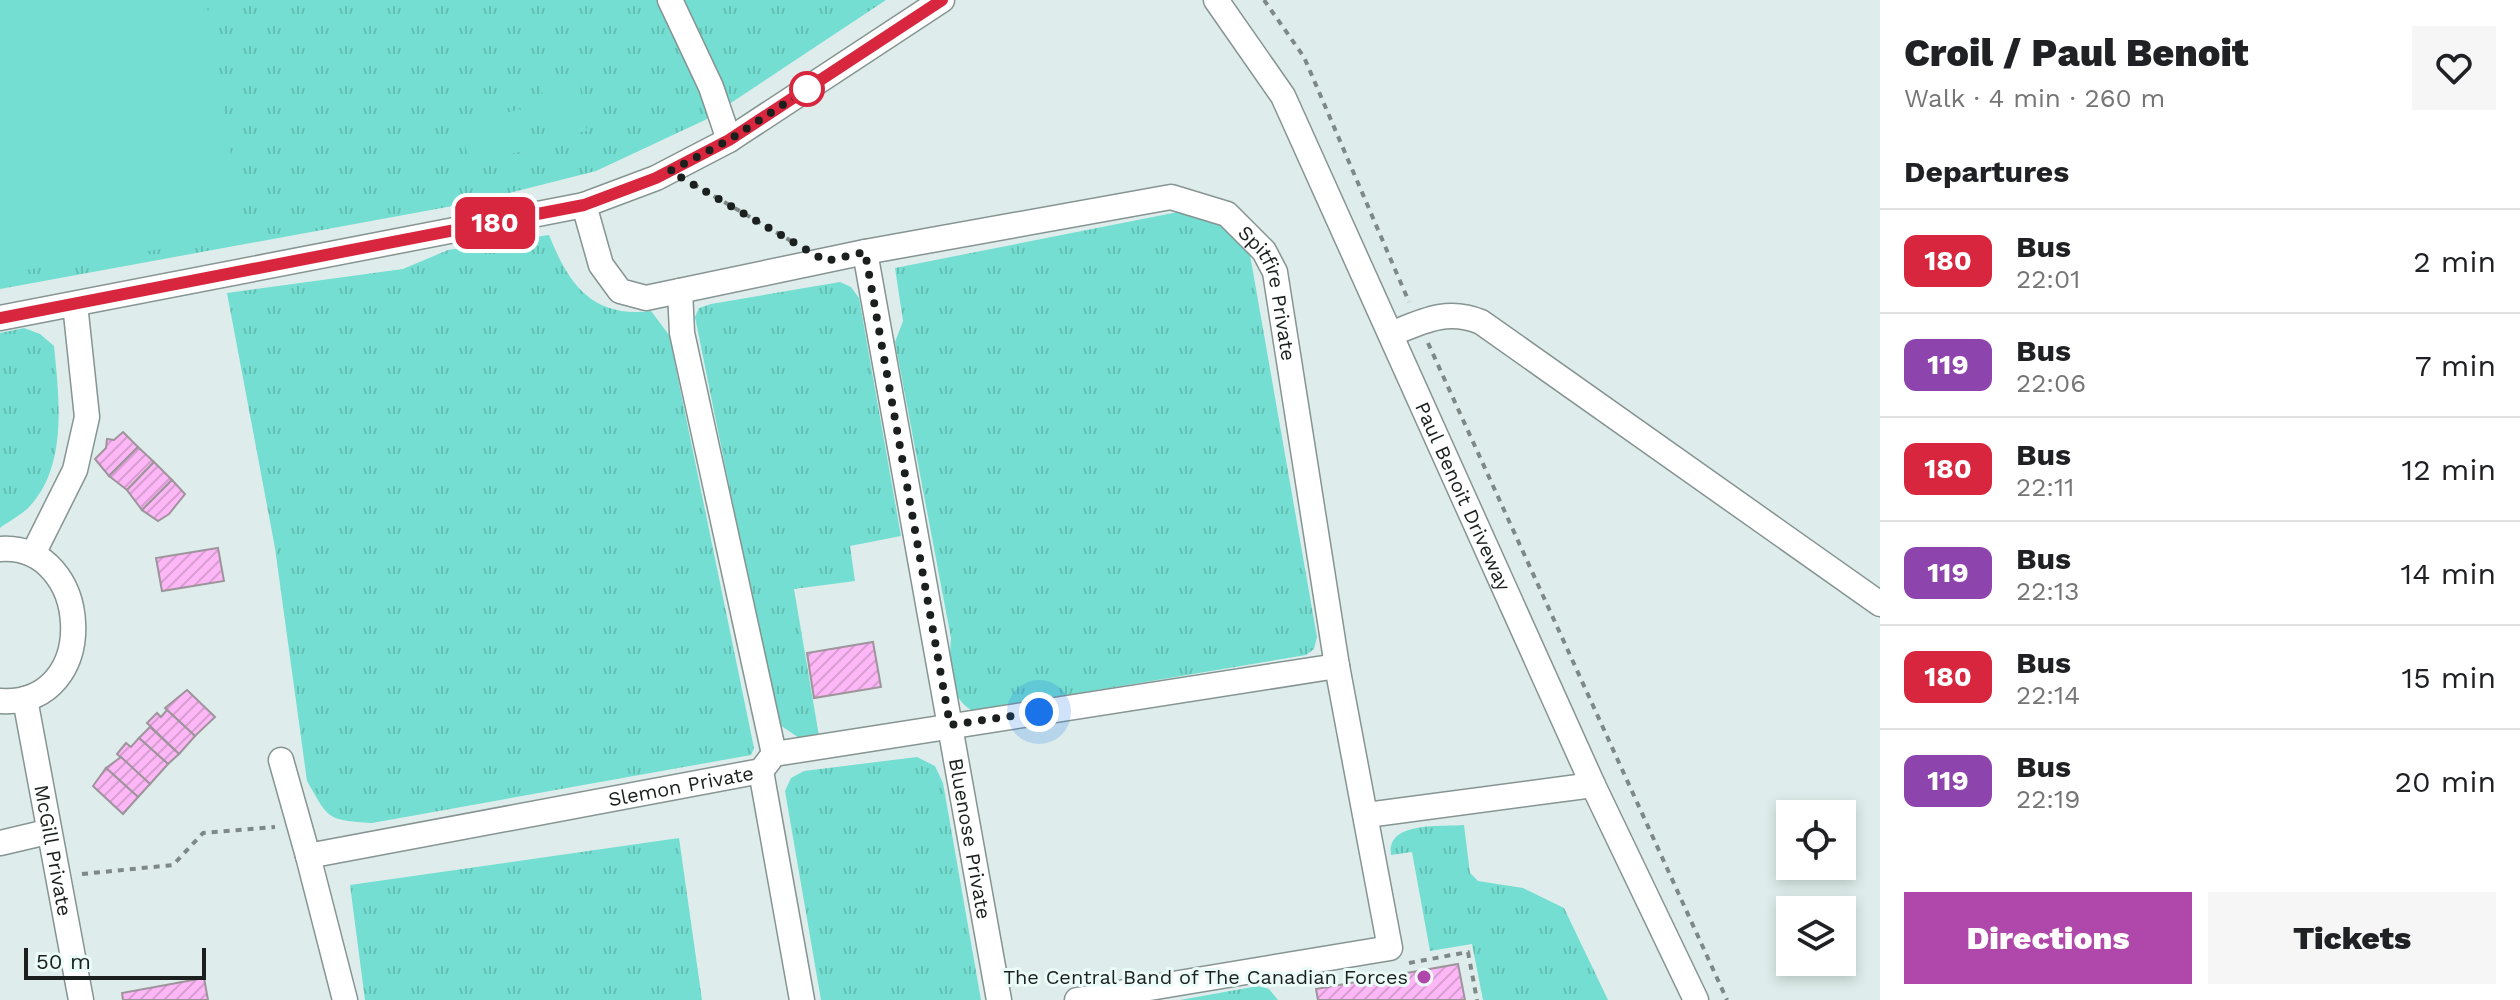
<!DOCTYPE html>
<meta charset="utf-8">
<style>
:root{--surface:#fff;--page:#f6f6f6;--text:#202124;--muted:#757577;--line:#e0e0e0;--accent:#b047aa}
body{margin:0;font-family:"Work Sans",sans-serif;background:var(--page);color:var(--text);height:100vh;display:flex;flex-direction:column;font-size:30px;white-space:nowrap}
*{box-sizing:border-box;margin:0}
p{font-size:26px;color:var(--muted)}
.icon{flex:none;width:44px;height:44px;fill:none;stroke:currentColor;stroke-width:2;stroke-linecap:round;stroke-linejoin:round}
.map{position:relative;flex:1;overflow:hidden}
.side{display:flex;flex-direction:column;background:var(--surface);width:640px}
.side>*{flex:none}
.badge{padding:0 16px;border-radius:12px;font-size:28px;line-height:52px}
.buttons{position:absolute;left:1776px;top:800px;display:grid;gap:16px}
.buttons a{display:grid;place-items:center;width:80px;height:80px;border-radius:0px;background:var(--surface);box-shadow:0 4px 12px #0003;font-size:40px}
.scale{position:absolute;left:24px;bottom:20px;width:182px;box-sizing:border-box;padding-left:8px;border:4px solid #1b201f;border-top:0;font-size:22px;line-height:28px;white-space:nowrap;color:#1b201f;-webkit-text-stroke:6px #ebfbf8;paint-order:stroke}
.you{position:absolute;width:40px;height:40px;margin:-20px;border:6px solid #fff;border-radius:50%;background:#1a73e8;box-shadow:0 0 0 12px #1a73e833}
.map>.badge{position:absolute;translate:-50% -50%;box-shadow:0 0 0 4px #fff}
h2{padding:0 24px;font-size:30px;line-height:72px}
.round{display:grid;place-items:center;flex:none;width:84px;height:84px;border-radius:0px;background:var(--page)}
.headline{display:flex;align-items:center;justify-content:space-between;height:136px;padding:0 24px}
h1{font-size:38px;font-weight:800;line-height:60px}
.cta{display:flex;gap:16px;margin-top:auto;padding:16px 24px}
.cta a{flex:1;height:92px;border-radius:0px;background:var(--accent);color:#fff;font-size:32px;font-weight:800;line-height:92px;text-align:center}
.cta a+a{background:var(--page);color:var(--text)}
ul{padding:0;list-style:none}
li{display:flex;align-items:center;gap:24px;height:104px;padding:0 24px;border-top:2px solid var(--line)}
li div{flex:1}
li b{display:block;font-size:30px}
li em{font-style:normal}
li .badge{min-width:88px;font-weight:700;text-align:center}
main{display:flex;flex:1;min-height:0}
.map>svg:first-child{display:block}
.grass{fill:url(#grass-tufts)}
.green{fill:#73ded1}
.building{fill:url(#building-hatch);stroke:#9e949c;stroke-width:2}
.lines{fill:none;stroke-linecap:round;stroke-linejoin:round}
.minor-casing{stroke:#869492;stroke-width:27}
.path{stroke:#7e8886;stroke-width:4;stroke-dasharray:6 6;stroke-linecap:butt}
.minor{stroke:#fff;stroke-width:24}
.line-casing{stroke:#fff;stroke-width:18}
.line{stroke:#d7263d;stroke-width:12}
.walk{stroke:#1b201f;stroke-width:8;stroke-dasharray:0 14.4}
.stop-dot{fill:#fff;stroke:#d7263d;stroke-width:4}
.poi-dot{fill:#b047aa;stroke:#ebfbf8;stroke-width:3}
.labels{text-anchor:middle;stroke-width:6;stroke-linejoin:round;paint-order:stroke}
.street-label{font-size:20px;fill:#1b201f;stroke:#ebfbf8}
.poi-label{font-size:20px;fill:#1b201f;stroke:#ebfbf8;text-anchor:end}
</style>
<main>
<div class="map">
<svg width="1880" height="1000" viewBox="0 0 1880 1000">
<defs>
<pattern id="grass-tufts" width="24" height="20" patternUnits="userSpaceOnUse" patternTransform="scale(2)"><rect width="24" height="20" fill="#73ded1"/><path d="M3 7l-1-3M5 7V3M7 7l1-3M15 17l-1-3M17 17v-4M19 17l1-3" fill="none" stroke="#63beb3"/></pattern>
<pattern id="building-hatch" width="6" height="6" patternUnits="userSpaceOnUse" patternTransform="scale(2)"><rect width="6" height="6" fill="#fdb7f6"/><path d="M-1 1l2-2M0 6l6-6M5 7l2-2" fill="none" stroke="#d89dd2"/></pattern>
</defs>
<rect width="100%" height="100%" fill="#deedeb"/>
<g class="grass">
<polygon points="0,0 886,0 705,120 596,171 469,203 0,289"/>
<path d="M 1178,212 L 1223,224 L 1249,249 L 1317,637 L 1314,649 L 1306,655 L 973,711 C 948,698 949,664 951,638 L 895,342 L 903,321 L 895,268 Z"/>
<path d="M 549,235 C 569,285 592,318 651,311 L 669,335 L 754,748 L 751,755 L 372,823 C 326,820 329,819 307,781 L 275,548 L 227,293 L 403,269 L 448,250 Z"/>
<polygon points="840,282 851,287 859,298 901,536 850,546 855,581 794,589 819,736 799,738 777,723 695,317 699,308 711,304"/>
<path d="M 24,328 L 40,334 L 54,346 C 59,397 68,465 30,506 C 22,515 9,521 0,528 L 0,333 Z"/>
<polygon points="917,757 935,766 943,783 981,1000 821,1000 785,791 791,778 804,771"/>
<path d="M 1464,825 L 1470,873 L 1478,881 L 1523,888 L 1564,908 L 1608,1000 L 1483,1000 L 1472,944 L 1430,951 L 1412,852 L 1391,855 C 1386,821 1440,827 1464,825 Z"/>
<polygon points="679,838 702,1000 365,1000 350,885"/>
<polygon points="1258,986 1269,989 1278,1000 1180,1000"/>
</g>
<g class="green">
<polygon points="0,0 206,0 244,236 0,274"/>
<polygon points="578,75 587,131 550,137 540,81"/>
<polygon points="520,109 530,149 470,165 460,125"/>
</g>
<g class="building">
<polygon points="123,432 138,447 109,476 95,459 106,448 107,439 114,440"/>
<polygon points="138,447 154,462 127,490 109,476"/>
<polygon points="154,462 172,480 142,510 127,490"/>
<polygon points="172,480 185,494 169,514 158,521 142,510"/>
<polygon points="218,548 224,581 162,591 156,558"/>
<polygon points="873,642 881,687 814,698 807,653"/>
<polygon points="187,690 215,717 195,736 165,708"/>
<polygon points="167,710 195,736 179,754 147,723 157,713 161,717"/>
<polygon points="150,727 179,754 168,764 139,738"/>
<polygon points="139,738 168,764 150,784 117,754 126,743 131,747"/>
<polygon points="121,757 150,784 138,797 106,768"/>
<polygon points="106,768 138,797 123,814 93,786"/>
<polygon points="1458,964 1465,1000 1318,1000 1316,989"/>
<polygon points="204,978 208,1000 123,1000 122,993"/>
</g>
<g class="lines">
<defs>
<g id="minor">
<polyline points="670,0 711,87 729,140"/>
<path id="s1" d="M 1216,0 L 1283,96 L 1593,785 L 1696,1000"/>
<path id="s2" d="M 584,205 L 601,265 L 620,291 L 646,298 L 865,252 L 1171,197 L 1227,214 L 1264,251 L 1275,272 L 1337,666 L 1390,948 L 1077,1000"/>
<path id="s3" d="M 865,252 L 999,1000"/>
<polyline points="680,291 682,333 774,754"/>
<polyline points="0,318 584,205 656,178 729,140 942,0"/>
<path d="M 1391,334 C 1423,321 1447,308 1481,322 L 1880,604"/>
<path d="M 0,549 C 92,542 103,707 0,701"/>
<polyline points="34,552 75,470 87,417 75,304"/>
<path id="s4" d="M 25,699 L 81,1000"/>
<polyline points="281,760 308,856"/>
<polyline points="761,771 802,1000"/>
<polyline points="1367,815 1593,785"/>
<polyline points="0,843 47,832"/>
<path id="s5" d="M 345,1000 L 308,856 L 761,771 L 774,754 L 1337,666"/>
</g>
</defs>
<use href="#minor" class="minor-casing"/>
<g class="path">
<polyline points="1264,0 1304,57 1409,302"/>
<polyline points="693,184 793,242"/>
<polyline points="1428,343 1727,1000"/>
<polyline points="82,874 173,865 203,833 275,827"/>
<polyline points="1409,963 1468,952 1477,1000"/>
</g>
<use href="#minor" class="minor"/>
</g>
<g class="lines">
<defs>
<polyline id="line" points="0,318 584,205 656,178 729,140 942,0"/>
</defs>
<use href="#line" class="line-casing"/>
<use href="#line" class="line"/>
<polyline class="walk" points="807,89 729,140 670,171 826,261 865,252 950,725 1039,712"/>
</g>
<circle class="stop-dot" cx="807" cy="89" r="16"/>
<circle class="poi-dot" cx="1424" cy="977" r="8"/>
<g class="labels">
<g class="street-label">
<text dy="7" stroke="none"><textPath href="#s2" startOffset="808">Spitfire Private</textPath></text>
<text dy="7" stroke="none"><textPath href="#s1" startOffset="556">Paul Benoit Driveway</textPath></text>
<text dy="7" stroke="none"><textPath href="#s5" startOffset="528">Slemon Private</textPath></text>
<text dy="7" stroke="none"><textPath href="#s3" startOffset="596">Bluenose Private</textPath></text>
<text dy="7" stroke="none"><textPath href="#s4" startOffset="154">McGill Private</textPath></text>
</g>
<g class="poi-label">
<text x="1408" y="984">The Central Band of The Canadian Forces</text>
</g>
</g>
</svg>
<div class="buttons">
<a><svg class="icon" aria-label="locate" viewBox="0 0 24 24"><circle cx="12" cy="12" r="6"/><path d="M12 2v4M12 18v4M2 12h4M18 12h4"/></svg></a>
<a><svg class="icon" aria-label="layers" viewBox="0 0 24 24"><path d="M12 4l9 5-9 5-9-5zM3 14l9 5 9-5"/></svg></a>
</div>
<div class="scale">50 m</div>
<div class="you" style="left:1039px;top:712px"></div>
<b class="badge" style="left:495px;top:223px;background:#d7263d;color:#fff">180</b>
</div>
<section class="side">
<div class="headline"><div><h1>Croil / Paul Benoit</h1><p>Walk · 4 min · 260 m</p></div><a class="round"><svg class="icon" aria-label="heart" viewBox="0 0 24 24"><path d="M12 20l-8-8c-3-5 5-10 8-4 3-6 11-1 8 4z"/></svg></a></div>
<h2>Departures</h2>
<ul>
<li><span class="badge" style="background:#d7263d;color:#fff">180</span><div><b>Bus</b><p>22:01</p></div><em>2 min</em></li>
<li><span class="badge" style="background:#8e44ad;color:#fff">119</span><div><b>Bus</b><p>22:06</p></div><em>7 min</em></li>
<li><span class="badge" style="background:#d7263d;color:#fff">180</span><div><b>Bus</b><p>22:11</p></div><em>12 min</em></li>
<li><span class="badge" style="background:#8e44ad;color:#fff">119</span><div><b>Bus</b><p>22:13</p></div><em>14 min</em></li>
<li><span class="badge" style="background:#d7263d;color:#fff">180</span><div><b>Bus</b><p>22:14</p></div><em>15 min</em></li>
<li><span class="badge" style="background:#8e44ad;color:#fff">119</span><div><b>Bus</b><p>22:19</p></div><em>20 min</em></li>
</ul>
<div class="cta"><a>Directions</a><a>Tickets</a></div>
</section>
</main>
